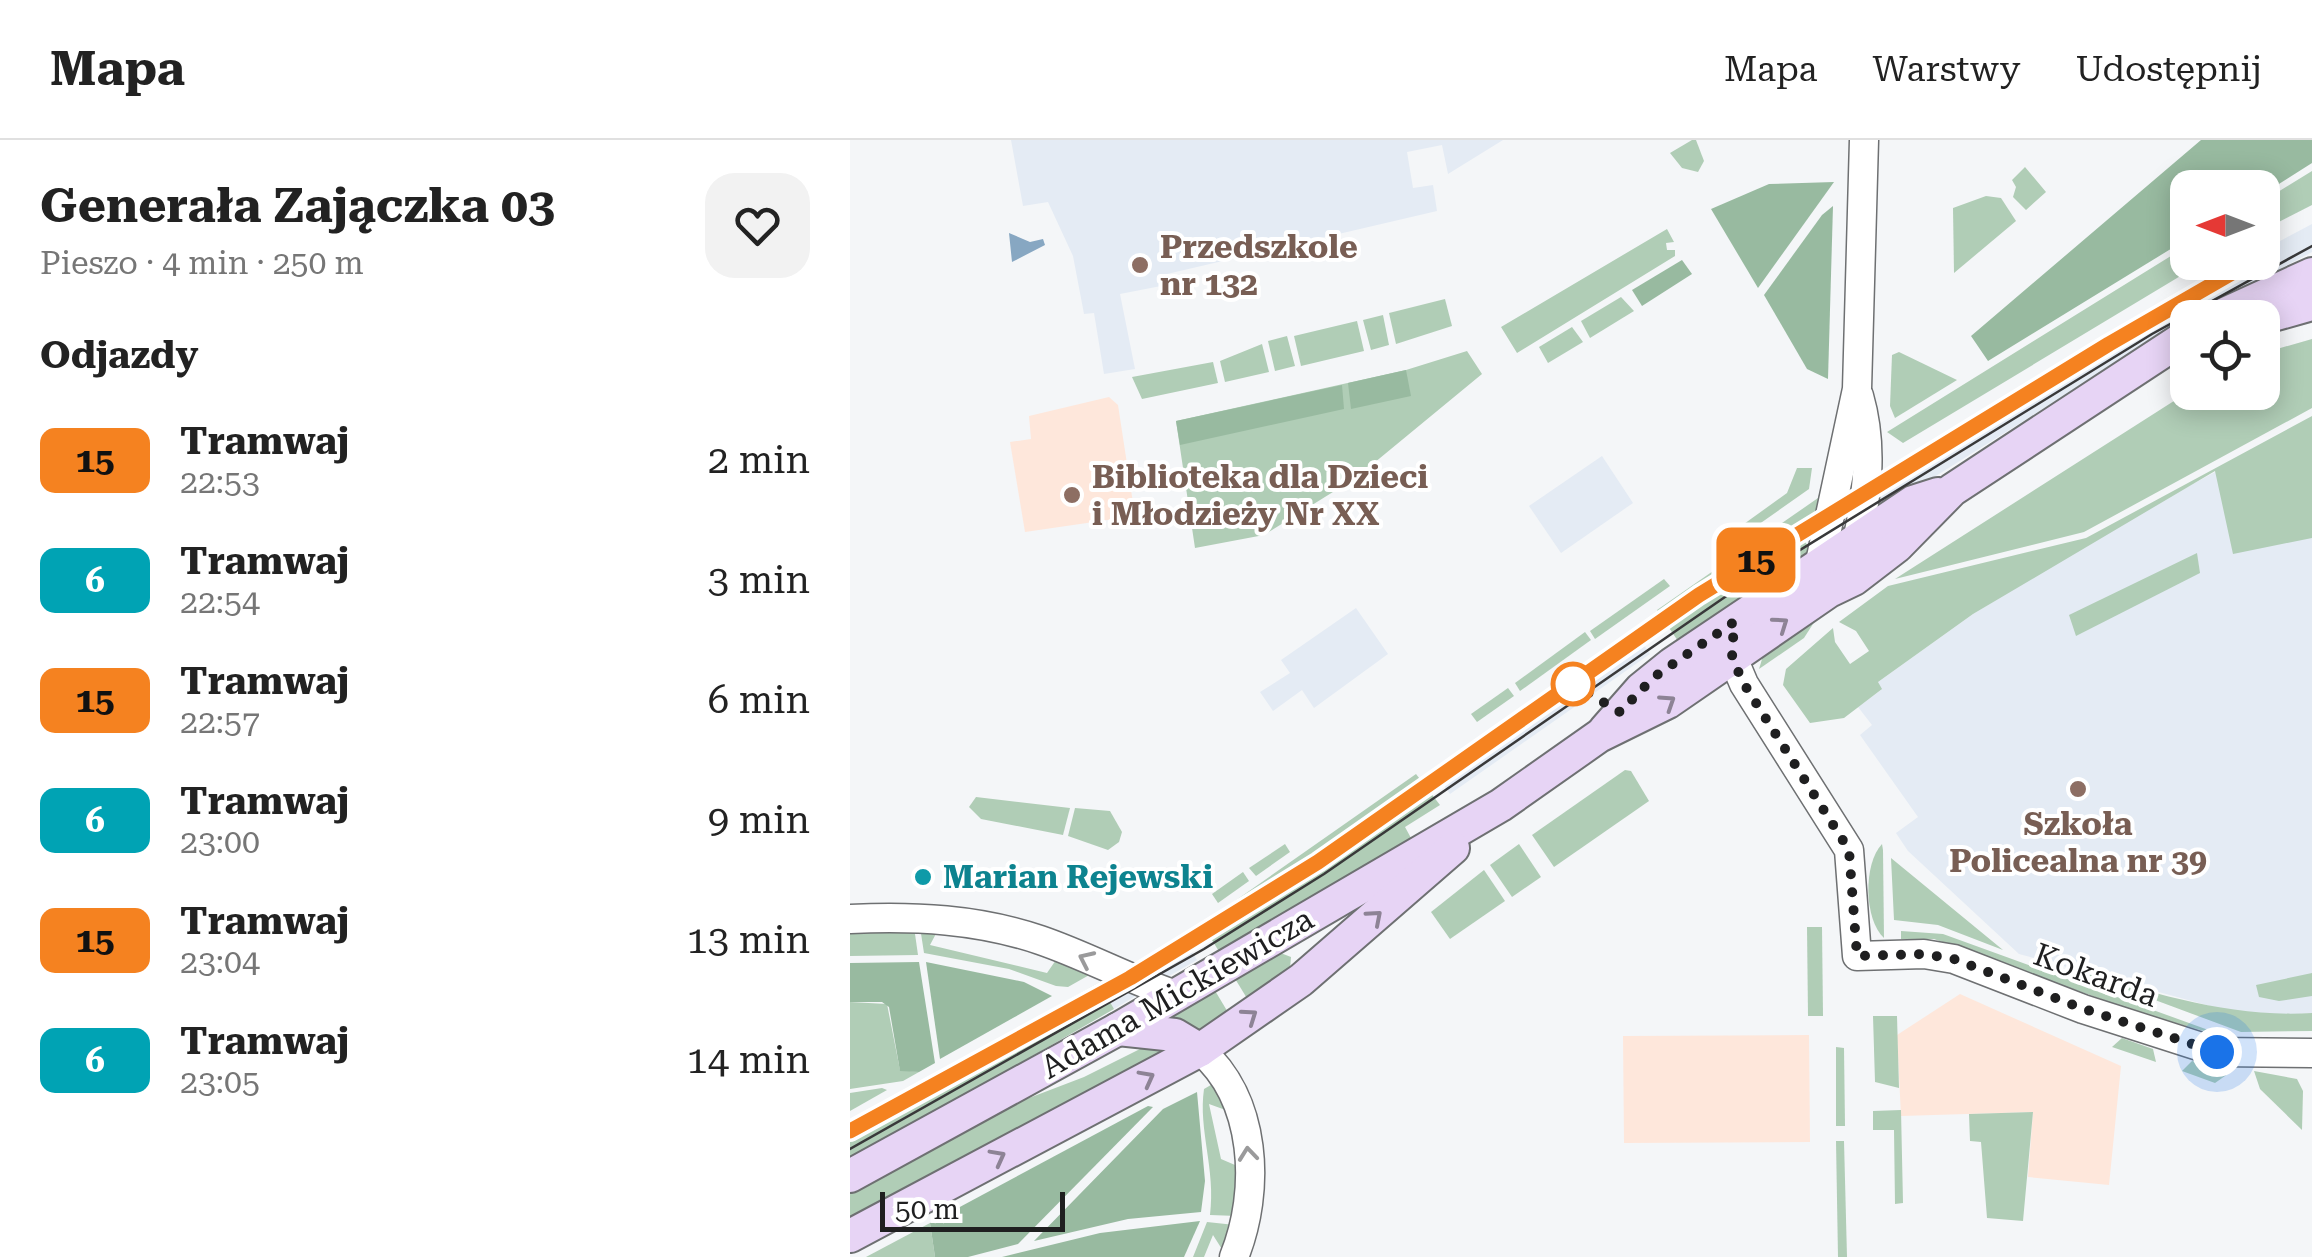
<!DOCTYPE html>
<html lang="pl">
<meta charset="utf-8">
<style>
:root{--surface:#fff;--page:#f2f2f2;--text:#222;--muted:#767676;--line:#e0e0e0}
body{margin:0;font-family:"Roboto Serif",serif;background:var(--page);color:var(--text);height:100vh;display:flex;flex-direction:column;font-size:38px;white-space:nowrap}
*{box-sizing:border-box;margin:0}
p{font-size:32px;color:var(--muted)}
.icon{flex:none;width:55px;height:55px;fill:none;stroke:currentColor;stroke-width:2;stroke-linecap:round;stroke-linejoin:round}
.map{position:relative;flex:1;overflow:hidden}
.panel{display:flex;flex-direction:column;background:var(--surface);width:850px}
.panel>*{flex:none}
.badge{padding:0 20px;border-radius:15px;font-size:35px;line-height:65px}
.needle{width:65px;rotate:270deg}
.tools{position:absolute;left:1320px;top:30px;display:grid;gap:20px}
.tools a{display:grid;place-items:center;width:110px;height:110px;border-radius:20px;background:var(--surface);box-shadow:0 5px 25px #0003;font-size:50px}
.scale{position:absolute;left:30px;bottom:25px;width:185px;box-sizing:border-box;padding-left:10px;border:5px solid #1f1f20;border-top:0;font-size:28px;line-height:35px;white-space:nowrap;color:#1f1f20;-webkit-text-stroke:8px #fff;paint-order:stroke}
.you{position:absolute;width:50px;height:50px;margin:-25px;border:8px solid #fff;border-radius:50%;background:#1a73e8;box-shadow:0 0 0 15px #1a73e833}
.map>.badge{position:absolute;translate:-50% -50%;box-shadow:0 0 0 5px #fff}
h2{padding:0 40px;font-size:38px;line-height:90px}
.round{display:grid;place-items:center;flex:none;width:105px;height:105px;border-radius:30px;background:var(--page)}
.overview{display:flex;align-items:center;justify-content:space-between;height:170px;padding:0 40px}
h1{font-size:48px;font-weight:700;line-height:75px}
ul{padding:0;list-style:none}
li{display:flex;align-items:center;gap:30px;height:120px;padding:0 40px}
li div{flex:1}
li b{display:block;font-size:38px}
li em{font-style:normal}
li .badge{min-width:110px;font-weight:700;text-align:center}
header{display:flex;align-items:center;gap:60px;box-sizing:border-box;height:140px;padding:0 50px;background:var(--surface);border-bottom:2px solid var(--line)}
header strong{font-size:48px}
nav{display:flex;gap:55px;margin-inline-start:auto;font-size:35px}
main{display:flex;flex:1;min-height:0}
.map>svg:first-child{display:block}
.commercial{fill:#fee7db}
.built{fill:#e4ebf4}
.green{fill:#b0cdb6}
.forest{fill:#98baa0}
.water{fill:#87a7c2}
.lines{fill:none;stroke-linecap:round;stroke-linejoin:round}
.tertiary-casing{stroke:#6e7072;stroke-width:31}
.secondary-casing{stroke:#6e7072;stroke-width:36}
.tertiary{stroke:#fff;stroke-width:28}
.secondary{stroke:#e7d4f5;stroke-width:32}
.tram{stroke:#39393a;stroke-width:2.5}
.oneway{stroke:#8d8395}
.oneway2{stroke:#9a9a9b}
.line-casing{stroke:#fff;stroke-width:22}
.line{stroke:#f58220;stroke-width:15}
.walk{stroke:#1f1f20;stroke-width:10;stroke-dasharray:0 18}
.education-dot{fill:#8d6e63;stroke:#fff;stroke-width:4}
.stop-dot{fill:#fff;stroke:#f58220;stroke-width:5}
.culture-dot{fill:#0f9aa8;stroke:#fff;stroke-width:4}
.labels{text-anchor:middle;stroke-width:8;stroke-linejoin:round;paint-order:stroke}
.education-label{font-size:32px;font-weight:bold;fill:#785e54;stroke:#fff;text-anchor:start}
.culture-label{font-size:32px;font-weight:bold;fill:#0d838f;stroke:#fff;text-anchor:start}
.street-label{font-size:32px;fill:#1f1f20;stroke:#fff}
</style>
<header>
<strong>Mapa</strong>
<nav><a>Mapa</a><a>Warstwy</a><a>Udostępnij</a></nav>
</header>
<main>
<section class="panel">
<div class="overview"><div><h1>Generała Zajączka 03</h1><p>Pieszo · 4 min · 250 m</p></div><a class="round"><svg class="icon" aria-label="heart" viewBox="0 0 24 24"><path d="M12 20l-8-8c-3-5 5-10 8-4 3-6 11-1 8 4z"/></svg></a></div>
<h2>Odjazdy</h2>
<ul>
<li><span class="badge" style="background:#f58220;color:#111">15</span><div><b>Tramwaj</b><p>22:53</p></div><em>2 min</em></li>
<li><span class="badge" style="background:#00a3b4;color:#fff">6</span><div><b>Tramwaj</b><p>22:54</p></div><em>3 min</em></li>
<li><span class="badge" style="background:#f58220;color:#111">15</span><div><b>Tramwaj</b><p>22:57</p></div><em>6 min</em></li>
<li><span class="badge" style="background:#00a3b4;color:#fff">6</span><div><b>Tramwaj</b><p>23:00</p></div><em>9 min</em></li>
<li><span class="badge" style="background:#f58220;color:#111">15</span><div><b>Tramwaj</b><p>23:04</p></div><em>13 min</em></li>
<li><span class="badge" style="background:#00a3b4;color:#fff">6</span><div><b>Tramwaj</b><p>23:05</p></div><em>14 min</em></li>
</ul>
</section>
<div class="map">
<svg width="1462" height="1117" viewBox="0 0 1462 1117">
<rect width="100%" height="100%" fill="#f4f6f8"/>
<g class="commercial">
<polygon points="259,257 268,265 285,376 175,392 160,302 181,299 179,276"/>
<polygon points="1110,854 1271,926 1259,1045 1178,1037 1183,972 1051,976 1047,895"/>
<polygon points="959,895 960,1002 774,1003 773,896"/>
</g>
<g class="built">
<polygon points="161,0 653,0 598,34 592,5 557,12 563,48 583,45 587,71 317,134 310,136 311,146 270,154 285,229 254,234 244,173 234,174 223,116 198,62 173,66"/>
<polygon points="1462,84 1462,112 1338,178 1049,359 1035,365 1028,357 1026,339 1340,149 1389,123 1412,122 1413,110"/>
<polygon points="1462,280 1462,873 1422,876 1371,869 1169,814 1058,711 1046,693 1068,677 1010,595 1022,585 1008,567 1031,550 1028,542 1123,474 1298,368"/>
<polygon points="752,316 783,363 711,413 679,366"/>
<polygon points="506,468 538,514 464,568 452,550 423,571 410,552 440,533 431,520"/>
<polygon points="786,493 800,514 600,654 585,633"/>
<polygon points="333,797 347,820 312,840 285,825"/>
<polygon points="261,838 292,852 264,869 251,846"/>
</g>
<g class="green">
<polygon points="842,0 846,0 854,21 848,32 832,28 820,13"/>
<polygon points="1175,27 1196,52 1176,70 1163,57 1166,47 1162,40"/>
<polygon points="1462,31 1462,65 1413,90 1413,61"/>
<polygon points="1136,56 1151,58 1166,81 1104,133 1103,68"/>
<polygon points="817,89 824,102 816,103 817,110 825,110 825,116 667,213 651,187"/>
<polygon points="1337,106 1338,122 1352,123 1053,303 1037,292"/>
<polygon points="771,157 784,171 740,198 731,181"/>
<polygon points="595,159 602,186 546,204 539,173"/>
<polygon points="533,175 539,205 521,210 513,180"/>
<polygon points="507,181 514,211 451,226 444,196"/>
<polygon points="722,187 733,202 698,223 689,207"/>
<polygon points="437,196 445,226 425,231 418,201"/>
<polygon points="1462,199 1462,268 1234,392 1045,439 1338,252 1412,252 1413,213"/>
<polygon points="412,204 419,232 375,242 370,221"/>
<polygon points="617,211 632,234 507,337 414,395 345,408 326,281 556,230"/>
<polygon points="1049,212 1107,240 1045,278 1040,266 1042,215"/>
<polygon points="363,222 368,243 292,259 282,237"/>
<polygon points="1462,276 1462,398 1383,414 1365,331 1123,474 1028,542 1032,549 994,578 960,583 933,545 936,529 983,488 985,502 1000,524 1019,511 1006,491 989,482 1038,446 1236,398"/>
<polygon points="977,325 985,325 974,370 947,387 961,412 832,507 807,470 968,358"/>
<polygon points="947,328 962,328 959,349 885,401 880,394 937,353"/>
<polygon points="1347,413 1350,433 1226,496 1219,475"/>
<polygon points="814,439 820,446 745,499 740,491"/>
<polygon points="970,473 954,498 909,529 913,516"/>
<polygon points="735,492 741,500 670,551 665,543"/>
<polygon points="658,548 664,556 627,582 621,574"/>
<polygon points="775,630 781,631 799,661 704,727 682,695"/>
<polygon points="566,634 590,665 555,687 561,698 370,813 352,784"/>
<polygon points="126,657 220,668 213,695 131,679 119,667"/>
<polygon points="225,668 260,671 272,692 269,702 258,710 218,696"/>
<polygon points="435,704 440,712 406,736 399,728"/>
<polygon points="669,704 691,737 662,757 640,725"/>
<path d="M 1032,704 L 1033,710 L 1034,798 C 1014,780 1013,724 1032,704 Z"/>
<polygon points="1041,718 1153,810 1088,785 1044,780"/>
<polygon points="634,730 655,761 600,799 581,772"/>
<polygon points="393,732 399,741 368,763 362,754"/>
<polygon points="0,786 64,787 68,815 0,816"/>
<polygon points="70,787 89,788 80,805 197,833 208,817 241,834 218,847 206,846 159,829 74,813"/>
<polygon points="957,787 972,787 973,876 958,876"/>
<polygon points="1051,791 1093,794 1386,900 1293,874 1084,799 1051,799"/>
<polygon points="428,812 441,817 440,829 398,860 384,837"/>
<path d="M 1227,831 C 1305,853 1380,878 1462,873 L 1462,891 L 1391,892 Z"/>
<polygon points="1462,833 1462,856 1429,861 1409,857 1406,845"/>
<polygon points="259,837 251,846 264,869 0,1021 0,981"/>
<polygon points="364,849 379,874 348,895 313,879"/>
<polygon points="0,862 37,864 50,930 69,932 53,941 0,949"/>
<polygon points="1023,876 1047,876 1049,948 1025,942"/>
<polygon points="1272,898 1303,909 1306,922 1262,907"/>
<polygon points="302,903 329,907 0,1084 0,1053 158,966 234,937"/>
<polygon points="986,907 994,908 995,986 986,986"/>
<polygon points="1342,921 1385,929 1365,943 1332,931"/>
<polygon points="1404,931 1447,939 1453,951 1452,990 1410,949"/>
<path d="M 366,942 L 381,972 L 359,964 L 371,1019 L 392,1028 L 387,1076 L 360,1075 C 366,1029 348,990 354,949 Z"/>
<polygon points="32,948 37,950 0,971 0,953"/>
<polygon points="1051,970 1053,1063 1045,1064 1044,990 1023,990 1023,971"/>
<polygon points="1183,972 1173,1081 1137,1078 1131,1002 1120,1001 1119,974"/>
<polygon points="986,1001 994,1001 997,1117 988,1117"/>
<polygon points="357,1082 385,1085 375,1114 363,1095 354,1117 343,1117"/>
<polygon points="80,1083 85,1117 16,1117"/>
</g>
<g class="forest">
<polygon points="1351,0 1462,0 1462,23 1413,54 1412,48 1338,48 1337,99 1138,221 1121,196"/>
<polygon points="984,42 908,148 861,69 919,44"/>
<polygon points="983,66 978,239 957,229 914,155 972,75"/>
<polygon points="832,120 842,134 792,166 782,150"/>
<polygon points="556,230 561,256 501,269 498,243"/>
<polygon points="492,245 494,269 330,305 326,281"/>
<polygon points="69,822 85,923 69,932 50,931 39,867 32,862 0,862 0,823"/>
<polygon points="76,822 174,842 202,856 90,919"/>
<polygon points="347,952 355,1041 351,1072 278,1079 184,1101 313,969"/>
<polygon points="298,966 303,967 168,1104 118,1117 85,1117 80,1083"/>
<polygon points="350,1081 334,1117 152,1117 250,1093"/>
</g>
<polygon class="water" points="159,93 180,102 193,99 195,105 162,122"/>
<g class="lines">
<defs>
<g id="tertiary">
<path d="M 1005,410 C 1017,358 1024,308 1009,256"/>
<polyline points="970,422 1007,249 1014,0"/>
<polyline points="882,498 883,518 894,544 999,710 1007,816 1074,814 1104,819 1233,869 1367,912 1462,913"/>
<path d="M 0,779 C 65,776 128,779 190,800 C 237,816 280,840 326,855"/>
<path d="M 350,910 C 407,959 411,1050 384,1117"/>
</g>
<g id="secondary">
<polyline points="1366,178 1462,134"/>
<polyline points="1412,178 1462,164"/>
<polyline points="755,590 791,549 822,524 1063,362 1088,354"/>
<polyline points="268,889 325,895 350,910"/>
<polyline points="0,1036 268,889 651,665 749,596 818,562 979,451 1004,439 1047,406 1102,350 1338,195"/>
<polyline points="0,1096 350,910 451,840 603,708"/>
</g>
</defs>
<use href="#tertiary" class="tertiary-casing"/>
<use href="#secondary" class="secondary-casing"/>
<use href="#tertiary" class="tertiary"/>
<use href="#secondary" class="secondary"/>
<g class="tram">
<polyline points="1309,174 1401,122"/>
<polyline points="938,400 1095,303"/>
<polyline points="0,992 39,970"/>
<polyline points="0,1009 354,809 474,734 888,448 1302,194 1462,106"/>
</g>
</g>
<defs><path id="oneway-chevron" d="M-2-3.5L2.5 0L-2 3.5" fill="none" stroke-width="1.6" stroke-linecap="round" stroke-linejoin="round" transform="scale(2.5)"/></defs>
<g class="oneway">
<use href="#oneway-chevron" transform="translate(931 484) rotate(-35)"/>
<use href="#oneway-chevron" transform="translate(818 562) rotate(-33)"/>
<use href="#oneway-chevron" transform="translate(525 777) rotate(-41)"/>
<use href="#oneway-chevron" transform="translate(400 876) rotate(-35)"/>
<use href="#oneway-chevron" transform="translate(297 938) rotate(-28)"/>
<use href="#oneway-chevron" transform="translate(148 1017) rotate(-28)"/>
</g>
<g class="oneway2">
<use href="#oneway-chevron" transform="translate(236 819) rotate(-155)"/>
<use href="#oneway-chevron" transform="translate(398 1014) rotate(-96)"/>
</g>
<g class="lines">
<defs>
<polyline id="line" points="0,991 280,838 468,722 849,455 1259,204 1401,122"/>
</defs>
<use href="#line" class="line-casing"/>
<use href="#line" class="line"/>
<polyline class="walk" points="723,544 770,572 804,537 884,482 882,518 894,544 999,710 1007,816 1074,814 1104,819 1234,869 1367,912"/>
</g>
<g class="education-dot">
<circle cx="290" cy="125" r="10"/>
<circle cx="222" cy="355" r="10"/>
<circle cx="1228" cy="649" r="10"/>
</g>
<circle class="stop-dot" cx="723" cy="544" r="20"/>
<circle class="culture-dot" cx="73" cy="737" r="10"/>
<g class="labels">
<g class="education-label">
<text x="310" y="118">Przedszkole<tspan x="310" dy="37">nr 132</tspan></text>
<text x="242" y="348">Biblioteka dla Dzieci<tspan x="242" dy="37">i Młodzieży Nr XX</tspan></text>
<text x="1228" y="695" text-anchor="middle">Szkoła<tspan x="1228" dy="37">Policealna nr 39</tspan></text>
</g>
<g class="culture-label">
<text x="93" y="748">Marian Rejewski</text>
</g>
<g class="street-label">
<text transform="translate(1246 835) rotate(20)" y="11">Kokarda</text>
<text transform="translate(327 853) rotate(-30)" y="11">Adama Mickiewicza</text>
</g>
</g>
</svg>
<div class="tools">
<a><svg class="needle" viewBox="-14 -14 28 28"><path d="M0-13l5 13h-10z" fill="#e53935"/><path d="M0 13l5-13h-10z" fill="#767676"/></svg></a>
<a><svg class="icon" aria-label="locate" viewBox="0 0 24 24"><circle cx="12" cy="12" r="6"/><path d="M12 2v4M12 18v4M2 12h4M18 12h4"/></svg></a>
</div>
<div class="scale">50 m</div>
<div class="you" style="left:1367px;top:912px"></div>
<b class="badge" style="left:906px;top:420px;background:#f58220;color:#111">15</b>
</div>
</main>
